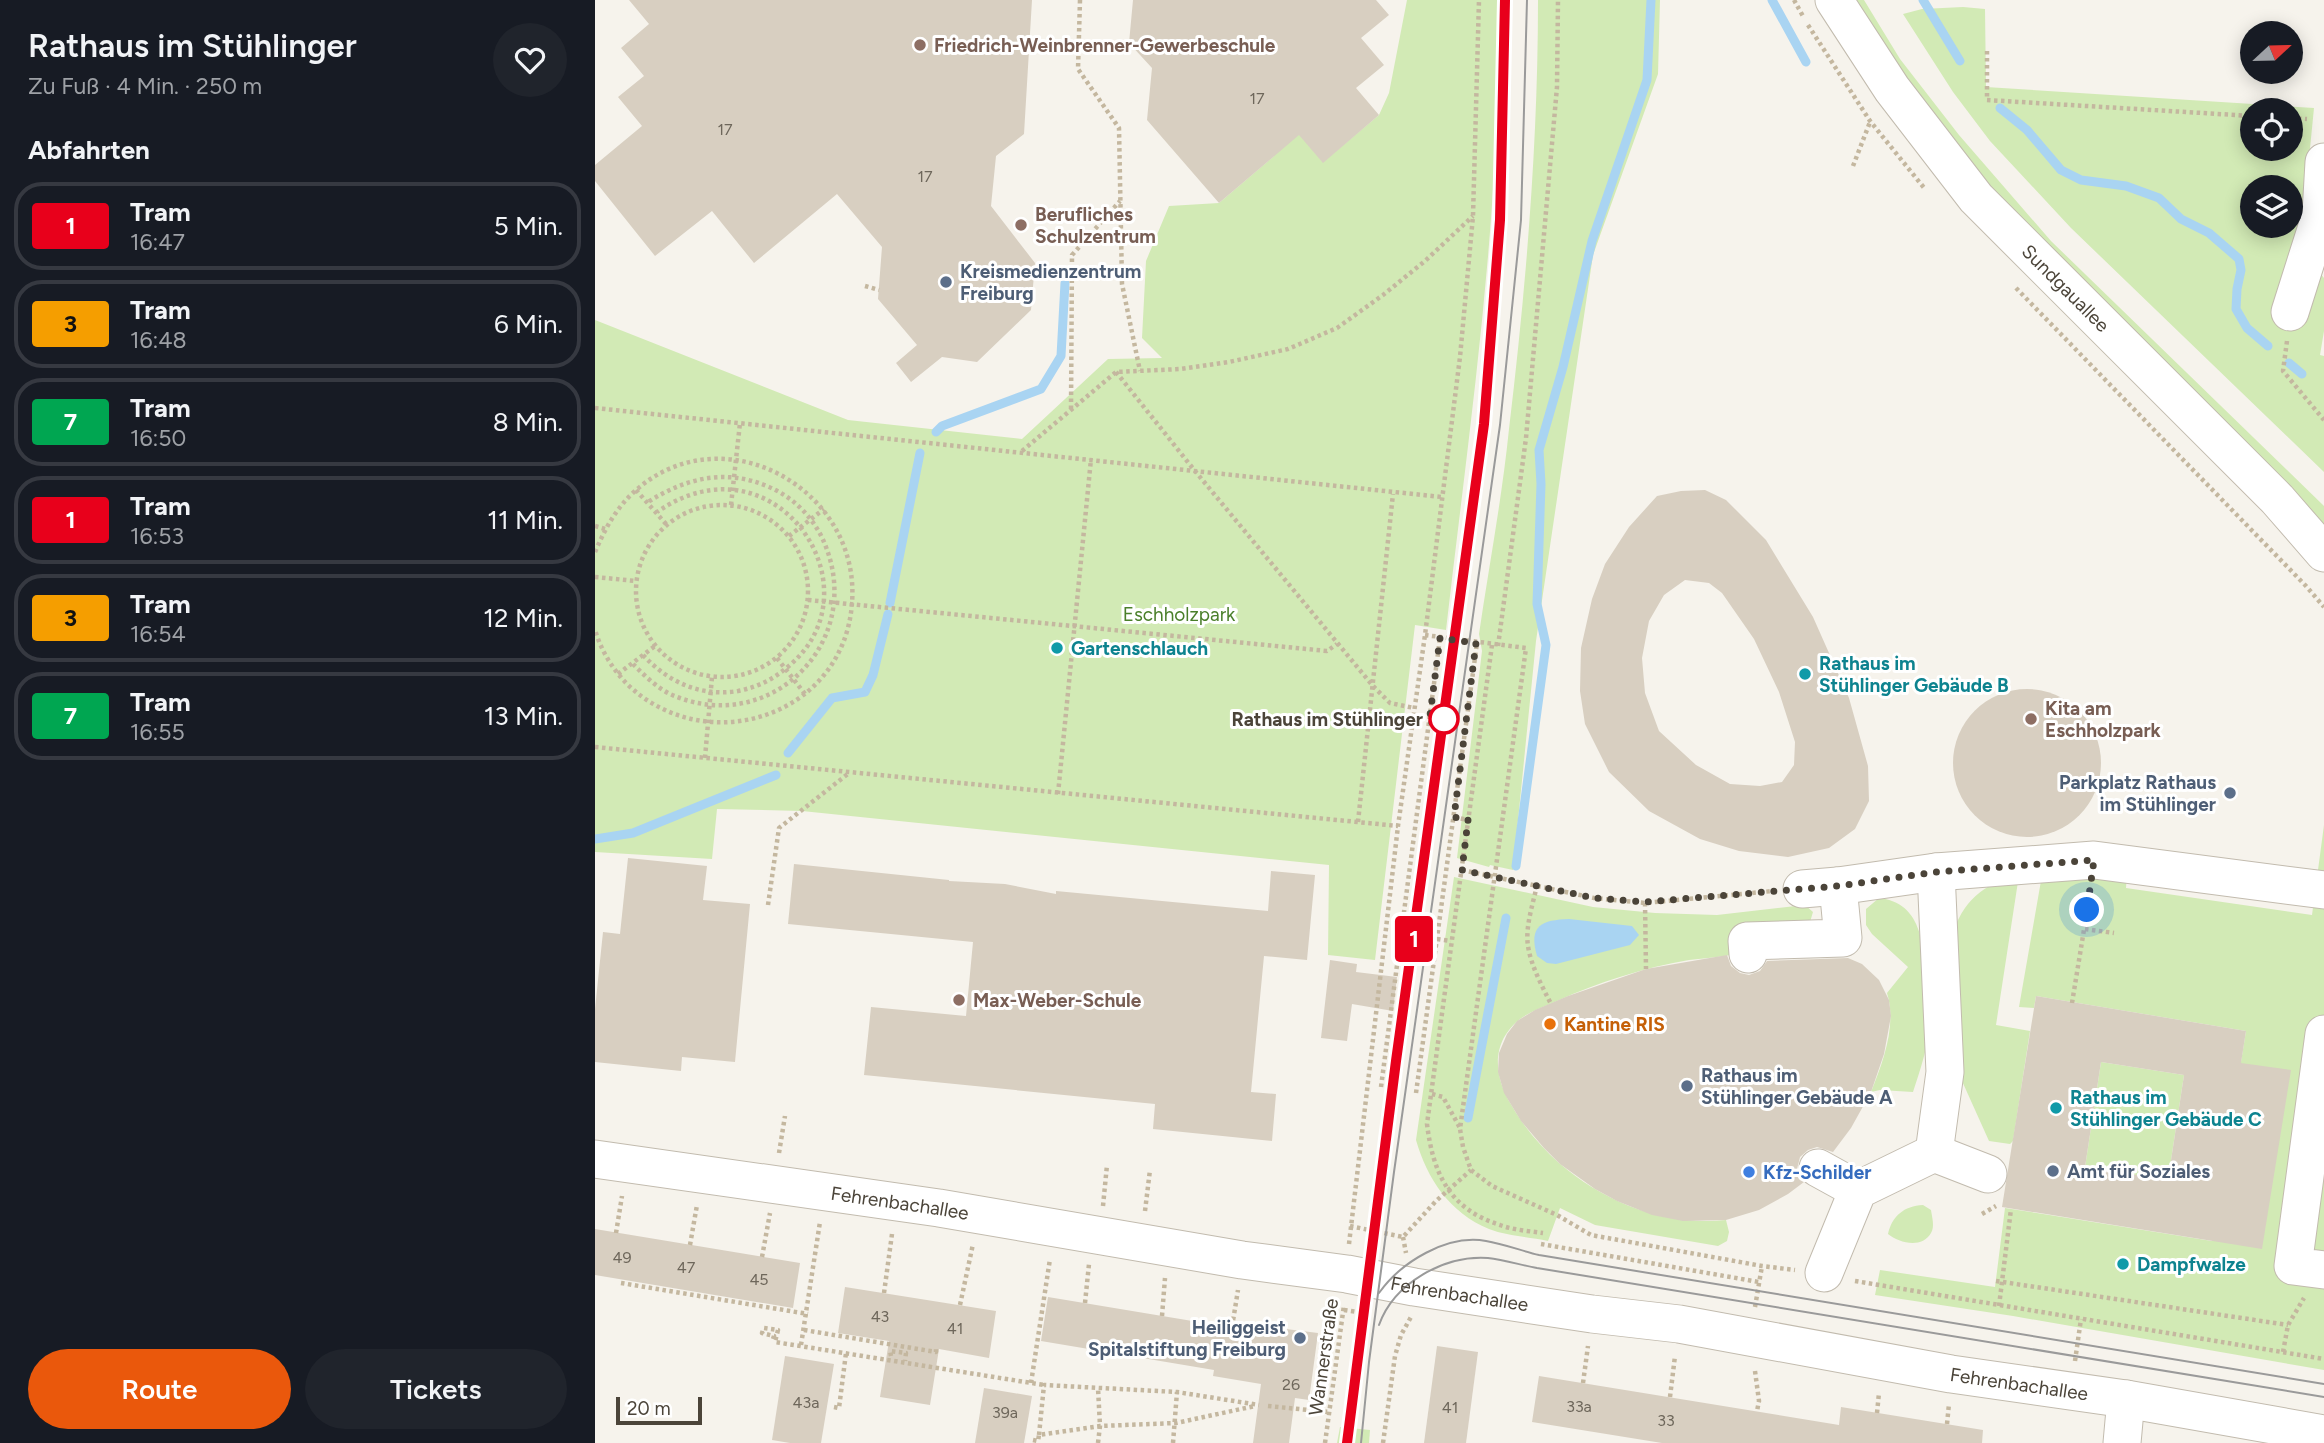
<!DOCTYPE html>
<html lang="de">
<meta charset="utf-8">
<style>
:root{--surface:#171b24;--page:#20242c;--text:#f1f3f6;--muted:#9ea1a6;--line:#363941;--accent:#ea580c}
body{margin:0;font-family:Figtree,sans-serif;background:var(--page);color:var(--text);height:100vh;display:flex;flex-direction:column;font-size:26px;white-space:nowrap}
*{box-sizing:border-box;margin:0}
p{font-size:23px;color:var(--muted)}
.icon{flex:none;width:38px;height:38px;fill:none;stroke:currentColor;stroke-width:2;stroke-linecap:round;stroke-linejoin:round}
.map{position:relative;flex:1;overflow:hidden}
.sheet{display:flex;flex-direction:column;background:var(--surface);width:595px}
.sheet>*{flex:none}
.badge{padding:0 14px;border-radius:5px;font-size:24px;line-height:46px}
.needle{width:46px;rotate:68deg}
.controls{position:absolute;left:1645px;top:21px;display:grid;gap:14px}
.controls a{display:grid;place-items:center;width:63px;height:63px;border-radius:50%;background:var(--surface);box-shadow:0 4px 18px #0003;font-size:35px}
.scale{position:absolute;left:21px;bottom:18px;width:86px;box-sizing:border-box;padding-left:7px;border:4px solid #4b4439;border-top:0;font-size:19px;line-height:24px;white-space:nowrap;color:#4b4439;-webkit-text-stroke:5px #fff;paint-order:stroke}
.you{position:absolute;width:35px;height:35px;margin:-18px;border:5px solid #fff;border-radius:50%;background:#1a73e8;box-shadow:0 0 0 10px #1a73e833}
.map>.badge{position:absolute;translate:-50% -50%;box-shadow:0 0 0 4px #fff}
h2{padding:0 28px;font-size:26px;line-height:63px}
.round{display:grid;place-items:center;flex:none;width:74px;height:74px;border-radius:37px;background:var(--page)}
.overview{display:flex;align-items:center;justify-content:space-between;height:119px;padding:0 28px}
h1{font-size:33px;font-weight:600;line-height:52px}
.primary-button{display:flex;gap:14px;margin-top:auto;padding:14px 28px}
.primary-button a{flex:1;height:80px;border-radius:42px;background:var(--accent);color:#fff;font-size:28px;font-weight:600;line-height:80px;text-align:center}
.primary-button a+a{background:var(--page);color:var(--text)}
ul{padding:0;list-style:none}
li{display:flex;align-items:center;gap:21px;height:88px;margin:0 14px 10px;padding:0 14px;border:4px solid var(--line);border-radius:28px}
li div{flex:1}
li b{display:block;font-size:26px}
li em{font-style:normal}
li .badge{min-width:77px;font-weight:700;text-align:center}
main{display:flex;flex:1;min-height:0}
.map>svg:first-child{display:block}
.green{fill:#d2eab5;fill-rule:evenodd}
.water{fill:#a9d4f2}
.lines{fill:none;stroke-linecap:round;stroke-linejoin:round}
.stream{stroke:#a9d4f2;stroke-width:9}
.building{fill:#d8cfc1;fill-rule:evenodd}
.minor-casing{stroke:#c2bbae;stroke-width:39}
.path{stroke:#c4b79f;stroke-width:4.5;stroke-dasharray:3.5 3.5;stroke-linecap:butt}
.minor{stroke:#fff;stroke-width:37}
.tram{stroke:#9a9a9a;stroke-width:2}
.line-casing{stroke:#fff;stroke-width:16}
.line{stroke:#e8001b;stroke-width:10}
.walk{stroke:#4b4439;stroke-width:7;stroke-dasharray:0 12.6}
.education-dot{fill:#8d6e63;stroke:#fff;stroke-width:2.5}
.service-dot{fill:#5c6f8a;stroke:#fff;stroke-width:2.5}
.culture-dot{fill:#0f9aa8;stroke:#fff;stroke-width:2.5}
.stop-dot{fill:#fff;stroke:#e8001b;stroke-width:3.5}
.food-dot{fill:#e8710a;stroke:#fff;stroke-width:2.5}
.shop-dot{fill:#3f7fe0;stroke:#fff;stroke-width:2.5}
.labels{text-anchor:middle;stroke-width:6;stroke-linejoin:round;paint-order:stroke}
.number-label{font-size:16px;fill:#6e675b}
.education-label{font-size:19px;font-weight:bold;fill:#785e54;stroke:#fff;text-anchor:start}
.service-label{font-size:19px;font-weight:bold;fill:#4e5e75;stroke:#fff;text-anchor:start}
.street-label{font-size:19px;fill:#4b4439;stroke:#fff}
.park-label{font-size:19px;fill:#4a7f2a;stroke:#fff}
.culture-label{font-size:19px;font-weight:bold;fill:#0d838f;stroke:#fff;text-anchor:start}
.stop-label{font-size:19px;font-weight:bold;fill:#4b4439;stroke:#fff;text-anchor:end}
.food-label{font-size:19px;font-weight:bold;fill:#c56008;stroke:#fff;text-anchor:start}
.shop-label{font-size:19px;font-weight:bold;fill:#366cbe;stroke:#fff;text-anchor:start}
</style>
<main>
<section class="sheet">
<div class="overview"><div><h1>Rathaus im Stühlinger</h1><p>Zu Fuß · 4 Min. · 250 m</p></div><a class="round"><svg class="icon" aria-label="heart" viewBox="0 0 24 24"><path d="M12 20l-8-8c-3-5 5-10 8-4 3-6 11-1 8 4z"/></svg></a></div>
<h2>Abfahrten</h2>
<ul>
<li><span class="badge" style="background:#e8001b;color:#fff">1</span><div><b>Tram</b><p>16:47</p></div><em>5 Min.</em></li>
<li><span class="badge" style="background:#f59e00;color:#111">3</span><div><b>Tram</b><p>16:48</p></div><em>6 Min.</em></li>
<li><span class="badge" style="background:#00a651;color:#fff">7</span><div><b>Tram</b><p>16:50</p></div><em>8 Min.</em></li>
<li><span class="badge" style="background:#e8001b;color:#fff">1</span><div><b>Tram</b><p>16:53</p></div><em>11 Min.</em></li>
<li><span class="badge" style="background:#f59e00;color:#111">3</span><div><b>Tram</b><p>16:54</p></div><em>12 Min.</em></li>
<li><span class="badge" style="background:#00a651;color:#fff">7</span><div><b>Tram</b><p>16:55</p></div><em>13 Min.</em></li>
</ul>
<div class="primary-button"><a>Route</a><a>Tickets</a></div>
</section>
<div class="map">
<svg width="1729" height="1443" viewBox="0 0 1729 1443">
<rect width="100%" height="100%" fill="#f6f3ec"/>
<g class="green">
<path d="M 812,0 L 903,0 C 907,211 875,421 851,630 L 820,625 L 780,960 L 733,955 L 734,865 L 207,811 L 122,809 L 117,859 L 0,852 L 0,320 L 253,420 L 427,439 L 513,359 L 567,358 L 547,338 L 551,261 L 574,206 L 624,203 L 679,156 L 682,108 L 728,162 L 784,115 L 794,93 Z"/>
<path d="M 943,0 L 1065,0 L 1063,74 L 998,255 L 941,641 L 918,870 L 895,865 L 894,867 L 862,858 L 887,651 L 884,634 C 894,566 907,498 914,429 C 931,287 943,144 943,0 Z"/>
<polygon points="1251,0 1269,0 1305,59 1364,135 1456,241 1729,506 1729,525 1413,216"/>
<path d="M 1368,7 L 1390,9 L 1391,87 L 1719,108 L 1705,249 L 1729,278 L 1729,331 L 1725,355 L 1729,356 L 1729,472 L 1476,228 L 1395,141 L 1358,92 L 1308,14 L 1327,9 ZM 1657,110 L 1696,110 L 1696,149 L 1657,149 ZM 1657,187 L 1696,187 L 1696,226 L 1657,226 Z"/>
<polygon points="1729,825 1729,1370 1418,1316 1280,1295 1285,1270 1400,1287 1410,1208 1617,1241 1651,1031 1441,996 1439,1008 1424,1007 1447,875 1532,873 1531,888 1717,915"/>
<path d="M 1424,875 L 1401,1025 L 1435,1031 L 1418,1141 L 1415,1144 L 1394,1141 L 1367,1081 L 1356,937 C 1369,900 1386,885 1424,875 Z"/>
<path d="M 859,877 L 998,907 L 1060,913 L 1122,915 L 1210,905 L 1218,912 L 1215,922 C 1194,931 1162,950 1141,954 C 1126,957 1110,958 1094,960 C 1048,968 1004,982 962,1001 C 951,1006 939,1010 928,1017 C 895,1040 898,1076 917,1106 C 929,1127 946,1147 964,1163 C 1011,1203 1069,1226 1131,1220 L 1134,1232 L 1132,1241 L 1123,1246 L 1000,1225 L 965,1208 L 953,1241 C 934,1237 912,1236 894,1229 C 855,1213 832,1179 821,1140 Z"/>
<path d="M 1284,898 C 1327,903 1328,944 1331,978 C 1332,993 1334,1008 1334,1022 C 1334,1046 1325,1070 1318,1092 L 1285,1090 L 1276,1092 C 1288,1062 1302,1025 1292,993 L 1313,967 L 1277,934 L 1271,925 L 1271,909 Z"/>
<polygon points="1506,1062 1589,1075 1573,1180 1490,1167"/>
<path d="M 1328,1205 L 1336,1210 C 1337,1217 1340,1227 1336,1233 C 1327,1249 1304,1243 1293,1234 C 1297,1216 1309,1206 1328,1205 Z"/>
<polygon points="745,1427 775,1430 774,1443 742,1443"/>
</g>
<path class="water" d="M 974,919 L 1037,926 L 1044,935 L 1035,945 L 961,964 L 952,963 L 942,956 C 933,925 947,920 974,919 Z"/>
<g class="lines">
<g class="stream">
<polyline points="1177,0 1211,62"/>
<polyline points="1328,0 1365,61"/>
<polyline points="1405,108 1432,130 1466,170 1486,180 1531,186 1564,198 1586,219 1614,233 1644,259 1646,270 1642,289 1641,309 1652,328 1673,346"/>
<polyline points="1694,363 1707,374"/>
<polyline points="341,432 347,426 446,389 466,356 470,283"/>
<polyline points="295,603 325,453"/>
<polyline points="193,753 237,698 270,692 278,675 293,614"/>
<polyline points="0,839 38,833 181,775"/>
<polyline points="921,866 951,645 942,604 946,484 944,450 968,367 997,241 1052,80 1056,0"/>
<polyline points="873,1118 911,918"/>
</g>
</g>
<g class="building">
<polygon points="34,0 437,0 429,134 401,156 396,206 440,263 436,310 382,362 347,357 316,382 301,363 322,345 283,299 287,247 242,194 159,263 117,211 60,256 0,181 0,165 47,126 23,97 49,76 26,48 54,24"/>
<polygon points="538,0 781,0 794,15 766,38 789,65 761,88 784,115 728,163 704,135 624,203 552,120 557,68 534,43"/>
<path d="M 1110,490 L 1131,500 L 1171,540 L 1218,617 L 1254,698 L 1273,766 L 1274,801 L 1260,829 L 1234,848 L 1193,857 L 1144,851 L 1105,839 L 1054,811 L 1014,772 L 990,724 L 985,691 L 986,648 L 997,599 L 1010,564 L 1034,527 L 1062,496 L 1086,491 ZM 1090,580 L 1114,583 L 1127,593 L 1159,639 L 1184,692 L 1200,742 L 1199,765 L 1187,782 L 1165,786 L 1135,784 L 1101,765 L 1064,731 L 1050,693 L 1047,658 L 1054,621 L 1069,595 Z"/>
<circle cx="1432" cy="763" r="74"/>
<polygon points="33,858 112,866 108,900 155,904 140,1062 87,1057 86,1071 0,1062 0,1009 8,932 25,934"/>
<polygon points="199,864 354,880 354,881 410,884 461,894 461,891 673,911 676,871 720,875 712,960 669,956 656,1092 681,1094 677,1141 558,1129 560,1104 269,1075 276,1007 371,1016 378,942 193,924"/>
<polygon points="1132,955 1136,966 1145,973 1154,975 1165,971 1172,961 1253,958 1267,964 1284,980 1294,1000 1296,1016 1289,1054 1276,1092 1256,1128 1238,1152 1222,1147 1213,1150 1205,1157 1202,1169 1209,1182 1193,1194 1164,1210 1131,1220 1088,1221 1057,1215 1022,1201 1000,1189 965,1164 949,1148 926,1121 909,1093 903,1072 904,1053 912,1034 922,1021 940,1010 973,996 1051,969"/>
<polygon points="735,960 762,964 761,972 802,977 798,1011 757,1004 752,1041 726,1038"/>
<path d="M 1441,996 L 1651,1031 L 1646,1063 L 1696,1070 L 1667,1249 L 1407,1207 ZM 1506,1062 L 1589,1075 L 1573,1180 L 1490,1167 Z"/>
<polygon points="0,1229 205,1263 198,1308 0,1275"/>
<polygon points="250,1287 401,1311 394,1358 344,1349 335,1405 285,1397 294,1341 243,1333"/>
<polygon points="453,1297 682,1335 683,1328 723,1333 714,1400 700,1398 694,1443 658,1443 666,1384 618,1376 619,1370 446,1341"/>
<polygon points="842,1346 883,1352 871,1443 829,1443"/>
<polygon points="190,1356 239,1364 226,1443 195,1443 177,1440"/>
<polygon points="944,1376 1244,1425 1246,1407 1388,1430 1387,1443 1067,1443 937,1422"/>
<polygon points="389,1388 437,1396 429,1443 380,1443"/>
</g>
<g class="lines">
<defs>
<g id="minor">
<path id="s1" d="M 1239,0 L 1297,89 L 1381,198 L 1682,499 L 1729,553"/>
<polyline points="1695,312 1726,214 1729,162"/>
<polyline points="1207,889 1243,886 1341,872 1499,860 1729,890"/>
<polyline points="1153,954 1152,941 1248,938 1243,886"/>
<polyline points="1729,1034 1698,1266 1729,1270"/>
<polyline points="1339,1153 1393,1174"/>
<path id="s2" d="M 0,1159 L 344,1208 L 647,1260 L 752,1274 L 819,1287 L 997,1314 L 1084,1324 L 1356,1374 L 1531,1399 L 1729,1434"/>
<polyline points="1223,1168 1263,1190"/>
<polyline points="1229,1273 1263,1190 1339,1153 1350,1072 1341,872"/>
<polyline points="1527,1443 1531,1399"/>
</g>
</defs>
<use href="#minor" class="minor-casing"/>
<g class="path">
<polyline points="485,0 483,69 524,128 527,284 545,371"/>
<polyline points="1199,0 1209,18"/>
<polyline points="1213,25 1275,121 1330,189"/>
<polyline points="1392,51 1392,100 1657,116"/>
<polyline points="1696,118 1712,119"/>
<polyline points="1258,166 1275,122"/>
<polyline points="270,286 284,290"/>
<polyline points="1421,288 1711,586 1729,607"/>
<polyline points="1692,341 1688,371 1729,420"/>
<polyline points="521,372 600,471 778,686 795,703 819,708"/>
<polyline points="0,408 847,497"/>
<polyline points="476,409 477,255 525,201"/>
<polyline points="427,451 521,372 585,369 634,362 693,349 742,328 788,295 830,261 878,216"/>
<polyline points="41,490 71,524"/>
<circle cx="127" cy="591" r="86"/>
<polyline points="136,505 145,423"/>
<polyline points="0,526 10,529"/>
<polyline points="194,536 229,509"/>
<path d="M 0,552 C 10,529 21,508 40,491 C 128,412 266,489 257,603 C 249,717 110,761 31,683 C 17,668 5,649 0,629"/>
<polyline points="0,577 41,581"/>
<polyline points="213,600 732,651 742,644"/>
<polyline points="830,635 931,648 865,1129 868,1147 876,1170 897,1186 962,1215 996,1235 1167,1266 1200,1270"/>
<path d="M 897,645 L 832,1124 C 838,1173 854,1209 905,1225 C 918,1230 934,1231 948,1233"/>
<polyline points="903,646 931,438 962,87 963,0"/>
<path d="M 48,655 C 73,682 105,697 143,691 C 163,687 179,679 195,665 C 286,587 179,431 62,512"/>
<polyline points="182,658 210,694"/>
<path d="M 38,664 C 49,675 61,687 75,694 C 172,738 269,646 231,547 C 221,520 200,498 174,487 C 131,468 91,478 53,502"/>
<polyline points="23,674 60,646"/>
<polyline points="0,747 803,826"/>
<polyline points="110,758 117,677"/>
<polyline points="463,794 496,459"/>
<polyline points="859,817 873,820"/>
<polyline points="763,822 798,494"/>
<polyline points="867,870 999,898 1050,903 1178,891"/>
<path d="M 942,885 C 938,904 930,927 933,946 C 936,966 947,986 956,1004"/>
<polyline points="1050,903 1051,969"/>
<polyline points="173,905 184,828 254,773"/>
<polyline points="1490,929 1519,933"/>
<polyline points="842,939 856,941"/>
<polyline points="1477,1003 1495,893"/>
<polyline points="786,1087 845,638"/>
<polyline points="821,1093 882,643"/>
<polyline points="837,1094 848,1097 865,1128"/>
<polyline points="184,1153 190,1116"/>
<polyline points="508,1206 512,1165"/>
<polyline points="550,1211 555,1170"/>
<polyline points="1387,1214 1401,1206"/>
<polyline points="755,1226 808,1237 841,1201 876,1170"/>
<polyline points="21,1233 27,1196"/>
<polyline points="808,1237 811,1253"/>
<polyline points="754,1244 803,826 830,635 865,357 878,216 884,0"/>
<polyline points="946,1244 1164,1282"/>
<polyline points="95,1245 102,1205"/>
<polyline points="167,1257 175,1213"/>
<polyline points="1260,1281 1729,1359"/>
<polyline points="1401,1281 1693,1325"/>
<polyline points="26,1283 213,1314"/>
<polyline points="289,1293 297,1234"/>
<polyline points="490,1303 494,1264"/>
<polyline points="365,1305 378,1244"/>
<polyline points="1404,1306 1416,1209"/>
<polyline points="1160,1307 1167,1266"/>
<polyline points="749,1310 775,1314"/>
<polyline points="567,1316 570,1278"/>
<polyline points="637,1327 643,1290"/>
<polyline points="209,1330 341,1352 341,1349"/>
<polyline points="178,1339 179,1336 167,1333 169,1328 183,1330 180,1342 449,1385"/>
<polyline points="206,1345 225,1222"/>
<polyline points="1688,1352 1693,1325 1709,1298"/>
<polyline points="296,1356 295,1351 311,1353 310,1361"/>
<polyline points="1480,1361 1486,1319"/>
<polyline points="1160,1371 1164,1401 1162,1411"/>
<polyline points="436,1383 455,1259"/>
<polyline points="988,1383 993,1346"/>
<polyline points="1075,1397 1080,1356"/>
<polyline points="673,1406 734,1412"/>
<polyline points="239,1407 244,1408 251,1353"/>
<polyline points="1282,1413 1284,1393"/>
<polyline points="1352,1424 1354,1404"/>
<polyline points="444,1435 449,1385 582,1392 664,1405"/>
<polyline points="438,1440 443,1441 444,1435 505,1426 581,1423 660,1406"/>
<polyline points="503,1443 505,1426 503,1388"/>
<polyline points="578,1443 582,1392"/>
<polyline points="730,1443 749,1305"/>
<polyline points="788,1443 800,1356 806,1335 816,1317"/>
</g>
<use href="#minor" class="minor"/>
<g class="tram">
<path d="M 784,1293 C 806,1262 852,1234 891,1241 C 909,1244 927,1251 944,1255 L 1729,1384"/>
<path d="M 784,1325 C 799,1283 849,1255 893,1258 C 909,1260 926,1265 942,1268 L 1729,1397"/>
<polyline points="752,1443 801,1061 889,424 905,220 910,0"/>
<polyline points="766,1443 774,1362 799,1172 905,425 926,220 932,0"/>
</g>
</g>
<g class="lines">
<defs>
<polyline id="line" points="752,1443 801,1061 889,424 905,220 910,0"/>
</defs>
<use href="#line" class="line-casing"/>
<use href="#line" class="line"/>
<polyline class="walk" points="849,719 834,723 845,638 881,643 859,817 873,820 867,870 999,898 1050,902 1243,886 1341,872 1499,860 1492,910"/>
</g>
<g class="education-dot">
<circle cx="325" cy="45" r="7"/>
<circle cx="426" cy="225" r="7"/>
<circle cx="1436" cy="719" r="7"/>
<circle cx="364" cy="1000" r="7"/>
</g>
<g class="service-dot">
<circle cx="351" cy="282" r="7"/>
<circle cx="1635" cy="793" r="7"/>
<circle cx="1092" cy="1086" r="7"/>
<circle cx="1458" cy="1171" r="7"/>
<circle cx="705" cy="1338" r="7"/>
</g>
<g class="culture-dot">
<circle cx="462" cy="648" r="7"/>
<circle cx="1210" cy="674" r="7"/>
<circle cx="1461" cy="1108" r="7"/>
<circle cx="1528" cy="1264" r="7"/>
</g>
<circle class="stop-dot" cx="849" cy="719" r="14"/>
<circle class="food-dot" cx="955" cy="1024" r="7"/>
<circle class="shop-dot" cx="1154" cy="1172" r="7"/>
<g class="labels">
<g class="number-label">
<text x="662" y="104">17</text>
<text x="130" y="135">17</text>
<text x="330" y="182">17</text>
<text x="27" y="1263">49</text>
<text x="91" y="1273">47</text>
<text x="164" y="1285">45</text>
<text x="285" y="1322">43</text>
<text x="360" y="1334">41</text>
<text x="696" y="1390">26</text>
<text x="211" y="1408">43a</text>
<text x="984" y="1412">33a</text>
<text x="855" y="1413">41</text>
<text x="410" y="1418">39a</text>
<text x="1071" y="1426">33</text>
</g>
<g class="education-label">
<text x="339" y="52">Friedrich-Weinbrenner-Gewerbeschule</text>
<text x="440" y="221">Berufliches<tspan x="440" dy="22">Schulzentrum</tspan></text>
<text x="1450" y="715">Kita am<tspan x="1450" dy="22">Eschholzpark</tspan></text>
<text x="378" y="1007">Max-Weber-Schule</text>
</g>
<g class="service-label">
<text x="365" y="278">Kreismedienzentrum<tspan x="365" dy="22">Freiburg</tspan></text>
<text x="1621" y="789" text-anchor="end">Parkplatz Rathaus<tspan x="1621" dy="22">im Stühlinger</tspan></text>
<text x="1106" y="1082">Rathaus im<tspan x="1106" dy="22">Stühlinger Gebäude A</tspan></text>
<text x="1472" y="1178">Amt für Soziales</text>
<text x="691" y="1334" text-anchor="end">Heiliggeist<tspan x="691" dy="22">Spitalstiftung Freiburg</tspan></text>
</g>
<g class="street-label">
<text dy="7" stroke="none"><textPath href="#s1" startOffset="371">Sundgauallee</textPath></text>
<text dy="7" stroke="none"><textPath href="#s2" startOffset="308">Fehrenbachallee</textPath></text>
<text dy="7" stroke="none"><textPath href="#s2" startOffset="875">Fehrenbachallee</textPath></text>
<text transform="translate(728 1357) rotate(-82)" y="7">Wannerstraße</text>
<text dy="7" stroke="none"><textPath href="#s2" startOffset="1442">Fehrenbachallee</textPath></text>
</g>
<g class="park-label">
<text x="584" y="621">Eschholzpark</text>
</g>
<g class="culture-label">
<text x="476" y="655">Gartenschlauch</text>
<text x="1224" y="670">Rathaus im<tspan x="1224" dy="22">Stühlinger Gebäude B</tspan></text>
<text x="1475" y="1104">Rathaus im<tspan x="1475" dy="22">Stühlinger Gebäude C</tspan></text>
<text x="1542" y="1271">Dampfwalze</text>
</g>
<g class="stop-label">
<text x="828" y="726">Rathaus im Stühlinger</text>
</g>
<g class="food-label">
<text x="969" y="1031">Kantine RIS</text>
</g>
<g class="shop-label">
<text x="1168" y="1179">Kfz-Schilder</text>
</g>
</g>
</svg>
<div class="controls">
<a><svg class="needle" viewBox="-14 -14 28 28"><path d="M0-13l5 13h-10z" fill="#e53935"/><path d="M0 13l5-13h-10z" fill="#9ea1a6"/></svg></a>
<a><svg class="icon" aria-label="locate" viewBox="0 0 24 24"><circle cx="12" cy="12" r="6"/><path d="M12 2v4M12 18v4M2 12h4M18 12h4"/></svg></a>
<a><svg class="icon" aria-label="layers" viewBox="0 0 24 24"><path d="M12 4l9 5-9 5-9-5zM3 14l9 5 9-5"/></svg></a>
</div>
<div class="scale">20 m</div>
<div class="you" style="left:1492px;top:910px"></div>
<b class="badge" style="left:819px;top:939px;background:#e8001b;color:#fff">1</b>
</div>
</main>
